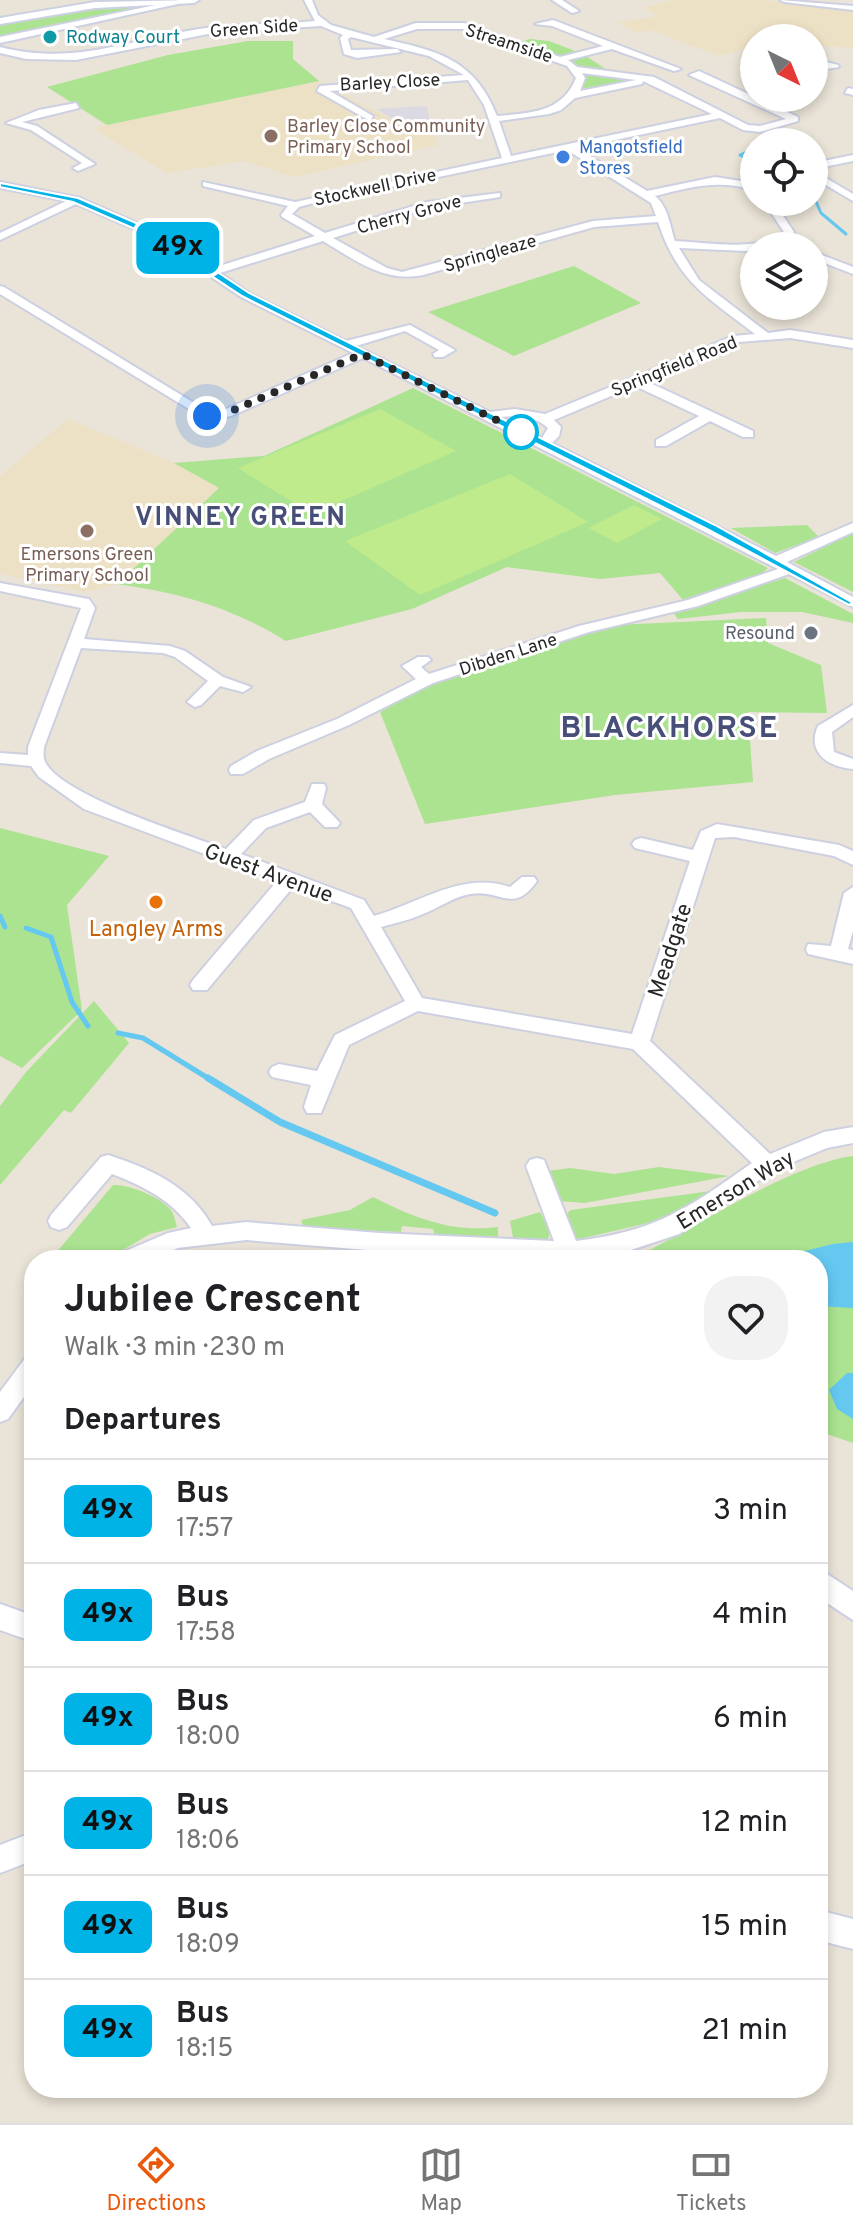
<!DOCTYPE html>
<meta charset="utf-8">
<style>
:root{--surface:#fff;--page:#f2f2f2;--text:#202124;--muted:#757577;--line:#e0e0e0;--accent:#ea580c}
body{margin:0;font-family:Overpass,sans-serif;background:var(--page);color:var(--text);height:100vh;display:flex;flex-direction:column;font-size:30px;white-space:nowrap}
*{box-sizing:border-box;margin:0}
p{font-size:26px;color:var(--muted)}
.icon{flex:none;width:44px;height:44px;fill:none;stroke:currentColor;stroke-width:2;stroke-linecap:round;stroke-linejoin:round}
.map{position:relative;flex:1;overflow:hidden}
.side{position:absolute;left:24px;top:1250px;width:804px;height:848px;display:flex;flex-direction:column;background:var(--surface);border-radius:32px;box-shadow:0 4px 12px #0003}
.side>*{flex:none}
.badge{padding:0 16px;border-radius:12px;font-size:28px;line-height:52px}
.needle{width:52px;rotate:137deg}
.buttons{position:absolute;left:740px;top:24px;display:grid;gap:16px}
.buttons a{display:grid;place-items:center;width:88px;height:88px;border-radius:50%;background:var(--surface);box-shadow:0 4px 12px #0003;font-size:40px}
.you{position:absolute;width:40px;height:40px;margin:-20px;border:6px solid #fff;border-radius:50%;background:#1a73e8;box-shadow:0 0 0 12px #1a73e833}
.map>.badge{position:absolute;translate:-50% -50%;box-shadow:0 0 0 4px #fff}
h2{padding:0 40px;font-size:30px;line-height:72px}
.round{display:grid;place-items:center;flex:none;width:84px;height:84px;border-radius:32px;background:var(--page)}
.headline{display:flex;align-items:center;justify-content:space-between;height:136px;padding:0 40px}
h1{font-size:38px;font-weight:700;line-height:60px}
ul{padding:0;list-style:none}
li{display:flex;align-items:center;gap:24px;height:104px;padding:0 40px;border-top:2px solid var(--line)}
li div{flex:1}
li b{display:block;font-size:30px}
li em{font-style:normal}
li .badge{min-width:88px;font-weight:700;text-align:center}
.dock{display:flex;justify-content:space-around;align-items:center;height:112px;border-top:2px solid var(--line);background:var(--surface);font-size:22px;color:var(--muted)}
.dock a{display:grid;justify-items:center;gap:4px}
.dock .active{color:var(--accent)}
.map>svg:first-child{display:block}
.industrial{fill:#dbd9e2}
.education{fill:#ede1c5}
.green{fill:#abe391}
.pitch{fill:#c0eb8c}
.water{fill:#65c8f1}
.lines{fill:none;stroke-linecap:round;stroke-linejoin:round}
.stream-far2{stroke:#65c8f1;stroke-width:3}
.stream-far1{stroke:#65c8f1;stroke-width:5}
.stream{stroke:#65c8f1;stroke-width:7}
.minor-casing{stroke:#cdd0e1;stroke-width:4}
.tertiary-casing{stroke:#cdd0e1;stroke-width:4}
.minor{fill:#fff;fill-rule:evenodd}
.tertiary{fill:#fff;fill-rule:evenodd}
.line{fill:#00b3e6;stroke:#fff;stroke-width:2}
.walk{stroke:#272727;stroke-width:8;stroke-dasharray:0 14.4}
.culture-dot{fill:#0f9aa8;stroke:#fff;stroke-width:3}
.education-dot{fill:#8d6e63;stroke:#fff;stroke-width:3}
.shop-dot{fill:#3f7fe0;stroke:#fff;stroke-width:3}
.stop-dot{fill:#fff;stroke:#00b3e6;stroke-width:4}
.worship-dot{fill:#6b7280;stroke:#fff;stroke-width:3}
.food-dot{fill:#e8710a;stroke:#fff;stroke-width:3}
.labels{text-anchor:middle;stroke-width:6;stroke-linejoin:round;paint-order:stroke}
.far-street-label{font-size:18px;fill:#272727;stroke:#fff}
.far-culture-label{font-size:18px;fill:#0d838f;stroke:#fff;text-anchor:start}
.far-education-label{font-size:18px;fill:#785e54;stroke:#fff;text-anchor:start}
.far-shop-label{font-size:18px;fill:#366cbe;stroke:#fff;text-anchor:start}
.far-worship-label{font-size:18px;fill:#5b616d;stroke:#fff;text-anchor:end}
.street-label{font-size:22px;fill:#272727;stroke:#fff}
.food-label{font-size:22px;fill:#c56008;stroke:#fff}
.far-district-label{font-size:26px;font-weight:bold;letter-spacing:2px;fill:#474e78;stroke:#fff}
.district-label{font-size:30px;font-weight:bold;letter-spacing:2px;fill:#474e78;stroke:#fff}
</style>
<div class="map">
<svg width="853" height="2123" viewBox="0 0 853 2123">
<rect width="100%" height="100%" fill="#eae3d7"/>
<polygon class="industrial" points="427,106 430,124 405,127 377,109"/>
<g class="education">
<polygon points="672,0 763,0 853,11 853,48 814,45 814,38 754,38 754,46 719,56 650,30 638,33 617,23 658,16 644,8"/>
<polygon points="319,81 405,127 430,124 438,145 294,177 244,161 167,173 93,128"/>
<polygon points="68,419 174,463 220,487 117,584 85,592 0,574 0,476"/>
</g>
<g class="green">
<polygon points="169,3 0,38 0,22 81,8"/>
<path d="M 530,39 L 549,41 L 583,54 L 616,76 L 643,80 L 582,90 L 586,79 C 580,52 541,56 521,42 Z"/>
<polygon points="248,41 293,41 293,59 319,81 107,125 47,87 168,55"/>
<polygon points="574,266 641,303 514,356 428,312"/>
<path d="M 413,388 L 768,568 L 756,579 L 684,601 L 660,573 L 600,579 L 507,567 L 412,609 L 286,641 C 231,607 180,593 117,584 L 219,488 L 174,463 L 264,456 Z"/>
<polygon points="807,525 819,537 775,553 731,528"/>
<polygon points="853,533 853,592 794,562"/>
<polygon points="785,578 853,614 853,623 802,612 741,612 678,619 672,611"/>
<polygon points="766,618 768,643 821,665 827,713 748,712 753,782 615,795 425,824 380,712 422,688 616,625"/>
<polygon points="0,828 109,856 67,905 82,1010 22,1068 0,1056"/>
<polygon points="94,1001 129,1043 71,1113 64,1110 0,1185 0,1106 26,1072"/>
<path d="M 853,1156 L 853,1443 L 818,1431 L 818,1260 L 641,1260 L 646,1252 C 700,1223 796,1163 853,1156 Z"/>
<polygon points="659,1167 729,1176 585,1203 558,1201 547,1171 570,1168 614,1174"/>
<path d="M 113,1185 C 128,1184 158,1196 169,1208 C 174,1213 175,1220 177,1227 L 150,1234 L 106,1260 L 50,1260 Z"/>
<polygon points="711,1191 661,1220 575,1240 564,1216 571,1210"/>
<path d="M 373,1197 C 415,1218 451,1233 498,1227 L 498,1242 L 435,1238 L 433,1229 L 402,1226 L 401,1232 L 304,1228 L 301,1220 L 350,1210 Z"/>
<polygon points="540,1212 550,1231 547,1243 514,1243 510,1221"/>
</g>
<g class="pitch">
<polygon points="380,409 456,451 312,514 238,468"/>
<polygon points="510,474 588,522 420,595 345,541"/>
<polygon points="634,505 662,519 617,543 589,528"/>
</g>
<g class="water">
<polygon points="853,1242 853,1308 818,1306 818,1260 769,1260 833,1244"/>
<polygon points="847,1373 853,1373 853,1419 837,1409 829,1390"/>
</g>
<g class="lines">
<g class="stream-far2">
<polyline points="750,146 753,149 740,155 754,162"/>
<polyline points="814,197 821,213 846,234"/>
</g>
<g class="stream-far1">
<polyline points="0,916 5,927"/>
<polyline points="26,928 51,937 72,1002 88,1026"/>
<polyline points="118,1033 143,1038 211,1080"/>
</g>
<polyline class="stream" points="208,1078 280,1122 495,1213"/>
<defs>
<g id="minor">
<polygon points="180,0 196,0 0,43 0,37"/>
<path d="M 304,0 L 312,0 L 318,15 L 331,25 L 374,37 L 416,23 L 464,23 L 560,57 L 603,46 L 552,26 L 535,24 L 553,20 L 681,69 L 674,71 L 612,49 L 568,60 L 577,67 L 654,77 L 748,125 L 760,126 L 786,119 L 689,75 L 699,71 L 798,117 L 798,121 L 760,132 L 743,130 L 720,118 L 577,148 L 647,191 L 715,177 L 754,183 L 754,190 C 718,179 690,187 655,196 C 668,206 670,226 675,241 C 711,243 748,250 782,237 L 784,232 L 764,202 L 774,202 L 794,232 L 791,241 L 779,246 L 754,246 L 754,250 L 746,251 L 679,248 L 699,280 L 768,333 L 790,330 L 853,340 L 853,348 L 790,338 L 739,342 L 646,381 L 753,431 L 753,437 L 743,437 L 710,421 L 666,446 L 656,446 L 656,440 L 699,416 L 635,386 L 554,420 L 561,427 L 559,436 L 552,443 L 776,556 L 853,523 L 853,532 L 787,562 L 853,597 L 853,607 L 789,574 L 698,606 L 589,632 L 433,683 L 349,725 L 269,759 L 243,774 L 231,774 L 229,770 L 231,766 L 257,751 L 337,719 L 416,679 L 402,666 L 418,657 L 428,657 L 431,660 L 421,667 L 429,674 L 579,626 L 688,600 L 778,569 L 363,358 L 231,416 L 207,420 L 0,294 L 0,286 L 4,287 L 209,412 L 224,410 L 353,353 L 241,297 L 150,236 L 76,204 L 0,240 L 0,233 L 66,201 L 0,188 L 0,182 L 80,198 L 158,232 L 213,268 L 315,236 L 282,217 L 281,215 L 288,206 L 203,186 L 203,182 L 295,202 L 502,158 L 484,105 L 468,80 L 330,91 L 373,116 L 370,121 L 317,91 L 320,86 L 464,75 L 429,56 L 351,37 L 348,39 L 351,50 L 397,49 L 401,52 L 357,58 L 344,54 L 340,38 L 343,35 L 321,26 L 213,33 L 76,60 L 26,59 L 0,53 L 0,47 C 74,66 127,40 199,29 C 237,23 277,25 315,21 ZM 417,29 L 463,29 L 567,66 L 576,78 C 562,113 530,113 497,116 C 475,60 439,51 384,39 ZM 582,73 L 636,80 L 580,91 L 585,78 ZM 643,81 L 712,114 L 511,156 L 499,121 L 549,114 L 561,110 L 575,98 L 642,84 ZM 567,150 L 651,203 L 656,216 L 593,221 L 402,272 L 387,268 L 333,238 L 428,208 L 500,197 L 500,193 L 427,202 L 325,233 L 292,214 L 299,207 L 310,204 ZM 658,222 C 678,282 707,297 755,334 L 733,336 L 545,414 L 515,409 L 490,412 L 356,346 L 405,331 L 439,350 L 433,354 L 435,357 L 443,357 L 455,350 L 410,325 L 346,341 L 249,293 L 220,273 L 323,241 C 355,260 384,283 423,275 L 594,227 ZM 515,416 C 528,417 538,419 548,428 L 542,438 L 501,417 Z"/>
<polygon points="552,0 562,0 579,11 572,13"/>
<polygon points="780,0 853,6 853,10 784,2"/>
<polygon points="814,59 838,65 839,67 814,71 816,65"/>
<polygon points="848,88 853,89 853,95 845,93"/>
<polygon points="76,103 79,108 22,122 37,126 95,164 78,171 73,168 82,163 31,130 6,123 39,110"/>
<polygon points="853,155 853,161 814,169 814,163"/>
<polygon points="814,171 853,194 853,201 814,178"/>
<polygon points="814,252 853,267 853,274 814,259"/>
<path d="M 0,583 L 89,599 L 95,608 L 84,639 L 170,646 L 185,651 L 223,677 L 251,687 L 243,692 L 220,686 L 201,705 L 195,707 L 187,702 L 208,681 L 175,657 L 163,653 L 81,648 L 44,747 C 44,751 43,755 44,759 C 54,794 191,836 226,849 L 254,820 L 305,802 L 312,784 L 324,784 L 326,788 L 322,804 L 340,823 L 337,827 L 325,827 L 310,812 L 266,828 L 241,854 L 364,900 L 374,916 C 420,903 462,871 510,887 L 522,877 L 534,877 L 537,881 C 513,915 501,889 470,894 C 453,897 439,908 423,914 C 410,920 395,923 381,927 L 422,998 L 632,1034 L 690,861 L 635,848 L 632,844 L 635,840 L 641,838 L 693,850 L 701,831 L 717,824 L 839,845 L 853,851 L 853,865 L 834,856 L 734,837 L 715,838 L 650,1041 L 770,1154 L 824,1132 L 853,1127 L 853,1143 L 827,1148 L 774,1170 L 679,1234 L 619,1254 L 564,1260 L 379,1251 L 246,1240 L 178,1248 L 151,1260 L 118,1260 L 121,1253 L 168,1233 L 191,1228 C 172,1200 143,1186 112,1174 L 67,1227 L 59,1230 L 51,1227 L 48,1221 L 51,1215 L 101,1157 L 108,1155 C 149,1168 190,1186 212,1226 L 246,1222 L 379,1233 L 554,1241 L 526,1166 L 530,1160 L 537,1158 L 544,1160 L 576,1241 C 657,1231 687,1209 752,1163 L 633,1049 L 418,1011 L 349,1045 L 321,1113 L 307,1113 L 304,1107 L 311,1085 L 272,1077 L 269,1072 L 272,1067 L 279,1064 L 317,1071 L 335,1035 L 405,1001 L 351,908 L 293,887 L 207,990 L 193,990 L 190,985 L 193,980 L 277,881 L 84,809 L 39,777 L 31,766 L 0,763 L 0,753 L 28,755 L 28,747 L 81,608 L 0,591 Z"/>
<path d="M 853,705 L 853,717 L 832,732 L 834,752 L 853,759 L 853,769 C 829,767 806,753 818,726 Z"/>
<polygon points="853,887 853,931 848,949 853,950 853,964 808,954 806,949 808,944 831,946 844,893"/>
<polygon points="34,1354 34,1383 8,1419 0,1422 0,1392 26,1357"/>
<polygon points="818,1568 853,1591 853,1620 818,1597"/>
<polygon points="0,1604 34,1616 34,1642 0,1630"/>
<polygon points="34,1832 34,1860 0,1873 0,1845"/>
<polygon points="818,1910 853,1919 853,1949 818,1940"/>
</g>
<polygon id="tertiary" points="199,0 194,3 95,8 0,24 0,18 95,2"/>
</defs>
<use href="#minor" class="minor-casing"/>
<use href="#tertiary" class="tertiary-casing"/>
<use href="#minor" class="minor"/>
<use href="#tertiary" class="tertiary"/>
</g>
<polygon class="line" points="0,183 78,198 157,232 249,293 715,525 853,603 849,605 707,529 242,296 151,236 73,202 0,187"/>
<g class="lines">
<polyline class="walk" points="207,416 227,413 362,354 521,432"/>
</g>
<circle class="culture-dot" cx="50" cy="37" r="8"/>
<g class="education-dot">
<circle cx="271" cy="136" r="8"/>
<circle cx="87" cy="531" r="8"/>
</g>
<circle class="shop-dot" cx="563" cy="157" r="8"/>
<circle class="stop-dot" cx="521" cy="432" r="16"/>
<circle class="worship-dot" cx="811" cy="633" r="8"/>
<circle class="food-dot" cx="156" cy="902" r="8"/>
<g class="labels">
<g class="far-street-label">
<text transform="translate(254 28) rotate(-4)" y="6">Green Side</text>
<text transform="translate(509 43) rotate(18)" y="6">Streamside</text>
<text transform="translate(390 82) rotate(-3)" y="6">Barley Close</text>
<text transform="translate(375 187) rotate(-12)" y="6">Stockwell Drive</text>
<text transform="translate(409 214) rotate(-15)" y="6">Cherry Grove</text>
<text transform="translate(490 253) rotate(-16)" y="6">Springleaze</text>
<text transform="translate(674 366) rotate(-22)" y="6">Springfield Road</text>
<text transform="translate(508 654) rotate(-18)" y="6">Dibden Lane</text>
</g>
<g class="far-culture-label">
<text x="66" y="43">Rodway Court</text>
</g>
<g class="far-education-label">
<text x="287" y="132">Barley Close Community<tspan x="287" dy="21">Primary School</tspan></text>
<text x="87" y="560" text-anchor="middle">Emersons Green<tspan x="87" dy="21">Primary School</tspan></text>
</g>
<g class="far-shop-label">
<text x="579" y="153">Mangotsfield<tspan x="579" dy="21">Stores</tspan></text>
</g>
<g class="far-worship-label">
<text x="795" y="639">Resound</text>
</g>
<g class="street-label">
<text transform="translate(269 872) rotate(20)" y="8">Guest Avenue</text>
<text transform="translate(669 950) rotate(-72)" y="8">Meadgate</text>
<text transform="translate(735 1189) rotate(-31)" y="8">Emerson Way</text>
</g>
<g class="food-label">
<text x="156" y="936">Langley Arms</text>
</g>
<g class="far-district-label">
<text x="241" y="525">VINNEY GREEN</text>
</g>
<g class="district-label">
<text x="670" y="737">BLACKHORSE</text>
</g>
</g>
</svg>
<div class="buttons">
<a><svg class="needle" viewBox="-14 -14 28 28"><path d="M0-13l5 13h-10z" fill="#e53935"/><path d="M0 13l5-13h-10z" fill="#757577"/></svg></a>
<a><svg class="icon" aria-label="locate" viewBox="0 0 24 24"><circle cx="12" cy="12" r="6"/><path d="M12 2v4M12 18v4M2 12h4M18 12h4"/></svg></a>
<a><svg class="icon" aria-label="layers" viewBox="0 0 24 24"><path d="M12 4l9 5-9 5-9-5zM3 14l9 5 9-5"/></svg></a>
</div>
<div class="you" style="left:207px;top:416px"></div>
<b class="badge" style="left:178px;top:248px;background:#00b3e6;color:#111">49x</b>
<section class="side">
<div class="headline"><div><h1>Jubilee Crescent</h1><p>Walk · 3 min · 230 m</p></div><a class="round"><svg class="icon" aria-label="heart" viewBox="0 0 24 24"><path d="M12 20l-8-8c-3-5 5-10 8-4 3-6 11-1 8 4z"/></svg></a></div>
<h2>Departures</h2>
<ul>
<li><span class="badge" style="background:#00b3e6;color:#111">49x</span><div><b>Bus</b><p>17:57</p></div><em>3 min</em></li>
<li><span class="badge" style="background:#00b3e6;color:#111">49x</span><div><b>Bus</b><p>17:58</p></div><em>4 min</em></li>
<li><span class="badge" style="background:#00b3e6;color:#111">49x</span><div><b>Bus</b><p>18:00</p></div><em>6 min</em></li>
<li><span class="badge" style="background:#00b3e6;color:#111">49x</span><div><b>Bus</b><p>18:06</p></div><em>12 min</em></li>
<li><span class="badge" style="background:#00b3e6;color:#111">49x</span><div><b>Bus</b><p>18:09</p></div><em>15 min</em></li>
<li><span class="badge" style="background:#00b3e6;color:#111">49x</span><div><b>Bus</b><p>18:15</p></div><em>21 min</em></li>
</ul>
</section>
</div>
<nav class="dock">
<a class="active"><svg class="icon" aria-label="directions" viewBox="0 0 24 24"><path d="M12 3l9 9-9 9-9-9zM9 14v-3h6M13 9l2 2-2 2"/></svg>Directions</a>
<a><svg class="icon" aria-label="map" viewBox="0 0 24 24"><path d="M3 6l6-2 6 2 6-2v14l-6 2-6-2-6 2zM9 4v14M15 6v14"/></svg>Map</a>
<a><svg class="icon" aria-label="tickets" viewBox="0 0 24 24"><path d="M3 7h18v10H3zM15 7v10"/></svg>Tickets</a>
</nav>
